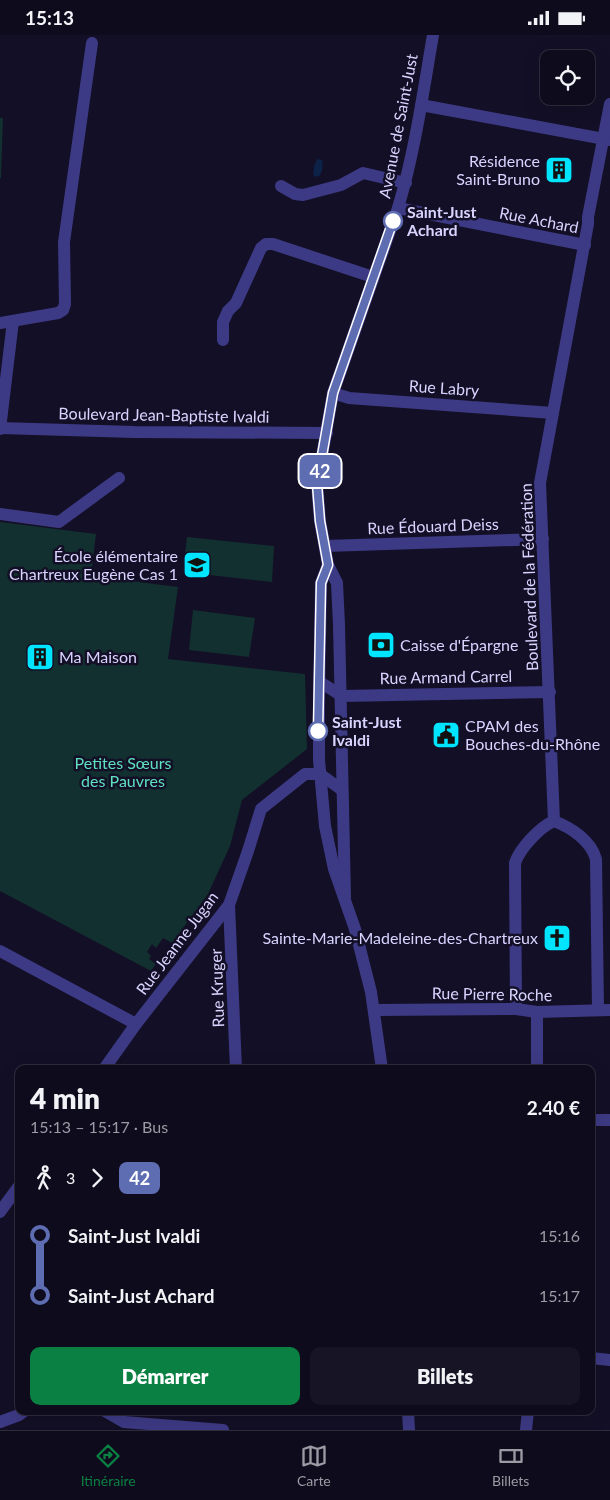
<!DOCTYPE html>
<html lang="fr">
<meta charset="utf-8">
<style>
:root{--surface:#0e0b1c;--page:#171425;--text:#f1f3f6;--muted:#9b9ba3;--line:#2e2b3b;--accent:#0b8043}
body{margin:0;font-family:Lato,sans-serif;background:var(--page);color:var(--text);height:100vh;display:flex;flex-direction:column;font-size:19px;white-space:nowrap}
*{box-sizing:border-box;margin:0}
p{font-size:16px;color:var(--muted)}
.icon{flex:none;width:28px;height:28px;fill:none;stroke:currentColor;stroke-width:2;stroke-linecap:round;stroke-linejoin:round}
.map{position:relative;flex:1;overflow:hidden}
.details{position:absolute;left:15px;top:1030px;width:580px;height:350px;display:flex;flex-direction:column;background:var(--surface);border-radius:10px;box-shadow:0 5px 20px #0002,0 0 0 1px var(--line)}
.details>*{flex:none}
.badge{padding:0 10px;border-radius:8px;font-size:18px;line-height:32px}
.fabs{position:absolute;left:540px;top:15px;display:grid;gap:10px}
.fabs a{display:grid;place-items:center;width:55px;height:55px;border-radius:10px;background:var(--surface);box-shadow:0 5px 20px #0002,0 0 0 1px var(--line);font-size:25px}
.map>.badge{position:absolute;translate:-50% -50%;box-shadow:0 0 0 2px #fff}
.legs{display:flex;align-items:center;gap:8px;height:55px;padding:0 15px;font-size:16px}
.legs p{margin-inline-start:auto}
.overview{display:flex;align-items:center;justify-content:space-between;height:85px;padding:0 15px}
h1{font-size:28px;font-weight:800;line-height:38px}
.action{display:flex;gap:10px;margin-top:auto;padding:10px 15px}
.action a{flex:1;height:58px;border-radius:10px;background:var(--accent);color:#fff;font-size:20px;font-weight:800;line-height:58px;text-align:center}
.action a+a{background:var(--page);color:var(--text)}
ul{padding:0 15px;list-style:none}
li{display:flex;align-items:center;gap:18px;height:60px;font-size:19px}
li i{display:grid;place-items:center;width:8px;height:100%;margin:0 6px;background:currentColor}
li i::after{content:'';width:12px;height:12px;margin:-6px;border:4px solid;border-radius:50%;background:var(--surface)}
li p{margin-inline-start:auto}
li:first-child i{background:linear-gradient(#0000 50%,currentColor 0)}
li:last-child i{background:linear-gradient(currentColor 50%,#0000 0)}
.status{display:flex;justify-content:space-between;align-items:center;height:35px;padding:0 25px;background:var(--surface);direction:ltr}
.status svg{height:14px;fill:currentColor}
.tabs{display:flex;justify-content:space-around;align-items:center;height:70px;border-top:1px solid var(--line);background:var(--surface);font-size:14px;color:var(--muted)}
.tabs a{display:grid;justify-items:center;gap:2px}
.tabs .on{color:var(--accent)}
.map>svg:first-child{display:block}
.green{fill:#12302f}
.water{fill:#0c2248}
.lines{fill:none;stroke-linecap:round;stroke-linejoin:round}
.minor{stroke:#3d3a85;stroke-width:12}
.tertiary{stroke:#3d3a85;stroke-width:12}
.line-1-casing{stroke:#fff;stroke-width:11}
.line-1{stroke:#5e6cb2;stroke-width:8}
.stop-1-dot{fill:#fff;stroke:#5e6cb2;stroke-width:2.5}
.labels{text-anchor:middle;stroke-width:5;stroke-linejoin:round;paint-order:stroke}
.street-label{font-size:16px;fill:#d9d4ff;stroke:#130f26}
.poi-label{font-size:16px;fill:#d9d4ff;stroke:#130f26;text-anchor:end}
.stop-label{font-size:16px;font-weight:bold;fill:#d9d4ff;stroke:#130f26;text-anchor:start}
.park-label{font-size:16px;fill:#5fe0c0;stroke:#130f26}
</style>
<div class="status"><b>15:13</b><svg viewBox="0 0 49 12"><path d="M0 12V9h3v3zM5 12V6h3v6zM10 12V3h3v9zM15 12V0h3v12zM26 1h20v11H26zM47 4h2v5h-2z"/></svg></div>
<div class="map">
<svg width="610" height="1395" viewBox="0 0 610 1395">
<rect width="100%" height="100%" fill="#130f26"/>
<g class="green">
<polygon points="0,83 3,83 1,143 0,143"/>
<polygon points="0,487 96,499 91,541 178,552 168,624 305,639 307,714 242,765 230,811 208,859 172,908 163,903 156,913 152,909 147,917 151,921 149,924 156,929 151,936 0,856"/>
<polygon points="187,502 274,511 272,547 183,537"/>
<polygon points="193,575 255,583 249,622 189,615"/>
</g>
<path class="water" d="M 318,124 L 322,125 C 323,131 323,138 318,142 L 314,141 C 312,137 315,126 318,124 Z"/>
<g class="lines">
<g class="minor">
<polyline points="421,70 610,105"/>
<polyline points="281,151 295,159 303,160 341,150 363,138 406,148"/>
<polyline points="398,173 585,210"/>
<polyline points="0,288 58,278 63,275 65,269 64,207 92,8"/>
<polyline points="223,305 223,287 228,276 236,268 261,213 266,209 273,209 373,242"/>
<polyline points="333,358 349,363 553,378"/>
<polyline points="0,393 134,397 327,398"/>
<polyline points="0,394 13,286"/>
<polyline points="0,479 59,487 119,443"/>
<polyline points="325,511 543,504"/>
<polyline points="320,647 342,661 550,657"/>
<polyline points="554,786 540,448 588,189 588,182 610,69"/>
<polyline points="229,870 236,1034"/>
<polyline points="0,916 136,989"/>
<path d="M 516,974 L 515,828 C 520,813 540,792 554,786 C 572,793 591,806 596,824 L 598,975"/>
<polyline points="374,975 516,974 537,977 610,975"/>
<polyline points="104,1034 136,989 229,870 248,816 261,774 305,739 320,739 342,755"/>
<polyline points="537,1034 537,977"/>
<polyline points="591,1085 610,1085"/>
<polyline points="0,1177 19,1151"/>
<polyline points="591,1323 610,1325"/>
<polyline points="105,1376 124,1387 223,1395"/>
<polyline points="0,1387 19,1380 24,1376"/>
<polyline points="526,1395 528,1376"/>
</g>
<g class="tertiary">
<polyline points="328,530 321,548 319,660 319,725 325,791 334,834 355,894 371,957 382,1034"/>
<path d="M 345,863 L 339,590 L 337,548 L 328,530 L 320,486 L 317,449 L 333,358 L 398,173 C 415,116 423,58 433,0"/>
<polyline points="408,1376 409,1395"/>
</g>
</g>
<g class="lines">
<defs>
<polyline id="line-1" points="318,696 321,548 328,530 320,486 317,449 333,358 393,186"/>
</defs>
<use href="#line-1" class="line-1-casing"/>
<use href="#line-1" class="line-1"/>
</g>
<defs>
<symbol id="building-square" viewBox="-11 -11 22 22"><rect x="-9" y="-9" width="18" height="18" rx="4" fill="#00e5ff" stroke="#130f26"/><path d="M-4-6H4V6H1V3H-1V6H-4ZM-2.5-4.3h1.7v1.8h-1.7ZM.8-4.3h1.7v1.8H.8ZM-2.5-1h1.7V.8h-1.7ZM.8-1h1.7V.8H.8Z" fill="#111"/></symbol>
<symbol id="school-square" viewBox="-11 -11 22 22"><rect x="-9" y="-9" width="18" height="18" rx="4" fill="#00e5ff" stroke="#130f26"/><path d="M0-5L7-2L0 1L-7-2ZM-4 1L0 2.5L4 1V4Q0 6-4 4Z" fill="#111"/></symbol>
<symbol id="bank-square" viewBox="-11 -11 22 22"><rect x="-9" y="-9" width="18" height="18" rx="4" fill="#00e5ff" stroke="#130f26"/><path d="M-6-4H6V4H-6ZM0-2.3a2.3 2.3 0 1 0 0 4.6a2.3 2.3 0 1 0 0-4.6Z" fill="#111"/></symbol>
<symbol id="civic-square" viewBox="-11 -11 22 22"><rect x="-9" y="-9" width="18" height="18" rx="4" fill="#00e5ff" stroke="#130f26"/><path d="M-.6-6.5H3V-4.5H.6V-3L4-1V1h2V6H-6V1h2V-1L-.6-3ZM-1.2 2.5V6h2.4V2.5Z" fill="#111"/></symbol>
<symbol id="church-square" viewBox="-11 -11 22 22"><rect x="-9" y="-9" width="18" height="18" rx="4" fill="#00e5ff" stroke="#130f26"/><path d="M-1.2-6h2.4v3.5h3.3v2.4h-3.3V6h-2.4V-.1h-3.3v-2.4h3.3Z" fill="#111"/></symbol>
</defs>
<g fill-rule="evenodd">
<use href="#building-square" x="543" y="119" width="32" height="32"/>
<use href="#school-square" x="181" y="514" width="32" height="32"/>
<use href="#bank-square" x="365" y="594" width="32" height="32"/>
<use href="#building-square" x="24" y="606" width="32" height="32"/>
<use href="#civic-square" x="430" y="684" width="32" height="32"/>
<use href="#church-square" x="541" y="887" width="32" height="32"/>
</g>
<g class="stop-1-dot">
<circle cx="393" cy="186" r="9"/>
<circle cx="318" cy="696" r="9"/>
</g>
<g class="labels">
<g class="street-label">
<text transform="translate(398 91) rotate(-79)" y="6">Avenue de Saint-Just</text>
<text transform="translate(539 185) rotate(11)" y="6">Rue Achard</text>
<text transform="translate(444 353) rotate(4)" y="6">Rue Labry</text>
<text transform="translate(164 380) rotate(1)" y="6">Boulevard Jean-Baptiste Ivaldi</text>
<text transform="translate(433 491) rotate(-2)" y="6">Rue Édouard Deiss</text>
<text transform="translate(529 542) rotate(-92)" y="6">Boulevard de la Fédération</text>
<text transform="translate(446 642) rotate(-1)" y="6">Rue Armand Carrel</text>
<text transform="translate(177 908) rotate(-53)" y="6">Rue Jeanne Jugan</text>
<text transform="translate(217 953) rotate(-92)" y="6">Rue Kruger</text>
<text transform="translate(492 959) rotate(1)" y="6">Rue Pierre Roche</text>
</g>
<g class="poi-label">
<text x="540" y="132">Résidence<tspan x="540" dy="18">Saint-Bruno</tspan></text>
<text x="178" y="527">École élémentaire<tspan x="178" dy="18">Chartreux Eugène Cas 1</tspan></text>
<text x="400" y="616" text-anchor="start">Caisse d'Épargne</text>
<text x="59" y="628" text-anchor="start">Ma Maison</text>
<text x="465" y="697" text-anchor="start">CPAM des<tspan x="465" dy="18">Bouches-du-Rhône</tspan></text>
<text x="538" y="909">Sainte-Marie-Madeleine-des-Chartreux</text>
</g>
<g class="stop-label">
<text x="407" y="183">Saint-Just<tspan x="407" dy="18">Achard</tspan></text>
<text x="332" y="693">Saint-Just<tspan x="332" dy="18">Ivaldi</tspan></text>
</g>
<g class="park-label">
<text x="123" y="734">Petites Sœurs<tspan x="123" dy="18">des Pauvres</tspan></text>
</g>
</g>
</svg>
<div class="fabs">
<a><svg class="icon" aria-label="locate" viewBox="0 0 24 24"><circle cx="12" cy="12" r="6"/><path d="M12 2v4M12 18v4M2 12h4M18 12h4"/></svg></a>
</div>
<b class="badge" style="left:320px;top:436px;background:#5e6cb2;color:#fff">42</b>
<section class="details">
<div class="overview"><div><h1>4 min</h1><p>15:13 – 15:17 · Bus</p></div><b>2.40 €</b></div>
<div class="legs"><svg class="icon" aria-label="walk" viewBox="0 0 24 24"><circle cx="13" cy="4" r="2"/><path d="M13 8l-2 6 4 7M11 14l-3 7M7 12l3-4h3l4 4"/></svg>3<svg class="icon" aria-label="forward" viewBox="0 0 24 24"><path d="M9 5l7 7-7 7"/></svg><b class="badge" style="background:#5e6cb2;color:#fff">42</b></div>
<ul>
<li><i style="color:#5e6cb2"></i><b>Saint-Just Ivaldi</b><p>15:16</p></li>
<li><i style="color:#5e6cb2"></i><b>Saint-Just Achard</b><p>15:17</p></li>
</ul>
<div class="action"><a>Démarrer</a><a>Billets</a></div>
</section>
</div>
<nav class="tabs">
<a class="on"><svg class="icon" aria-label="directions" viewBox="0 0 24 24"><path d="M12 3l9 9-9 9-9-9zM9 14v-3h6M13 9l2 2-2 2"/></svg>Itinéraire</a>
<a><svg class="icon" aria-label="map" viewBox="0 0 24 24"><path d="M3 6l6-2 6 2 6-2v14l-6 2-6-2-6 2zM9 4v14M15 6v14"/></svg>Carte</a>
<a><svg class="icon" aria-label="tickets" viewBox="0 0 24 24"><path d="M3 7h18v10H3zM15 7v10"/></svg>Billets</a>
</nav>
